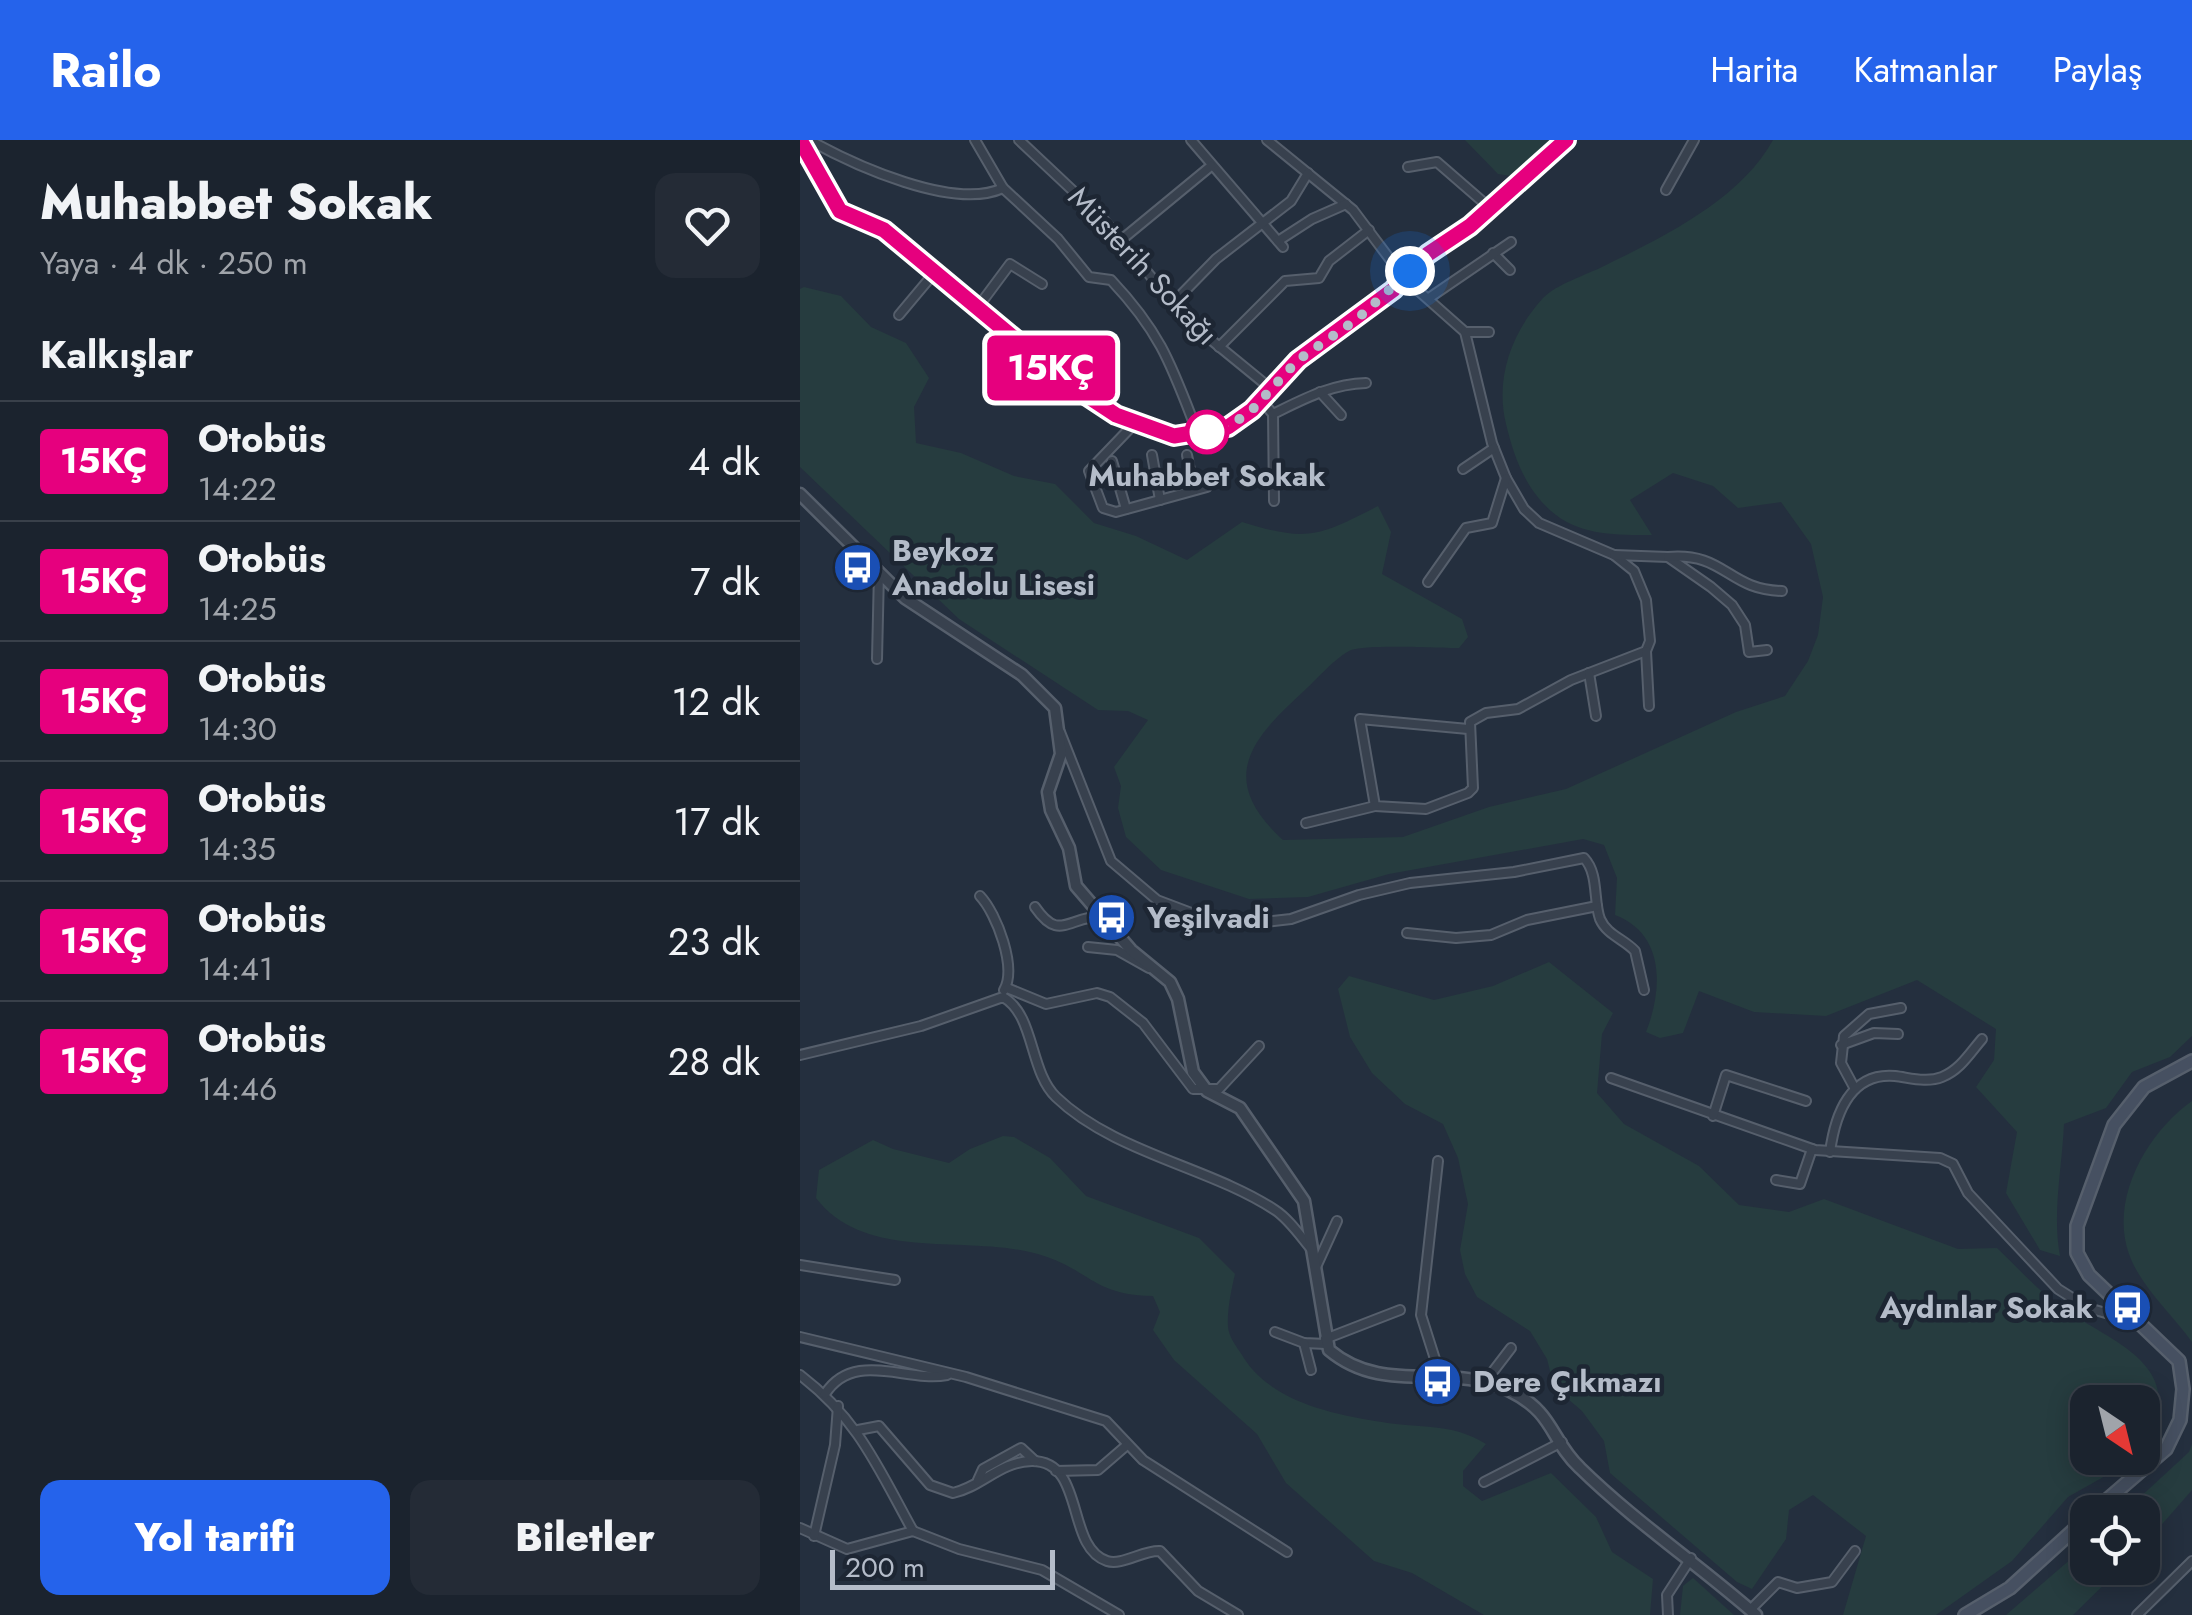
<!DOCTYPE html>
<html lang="tr">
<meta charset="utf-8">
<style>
:root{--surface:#1b232e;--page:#242b36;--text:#f1f3f6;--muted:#a0a4aa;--line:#39404a;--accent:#2563eb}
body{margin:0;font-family:Jost,sans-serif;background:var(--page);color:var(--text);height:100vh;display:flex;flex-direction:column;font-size:38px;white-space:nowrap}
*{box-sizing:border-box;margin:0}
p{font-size:32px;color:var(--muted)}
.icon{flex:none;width:55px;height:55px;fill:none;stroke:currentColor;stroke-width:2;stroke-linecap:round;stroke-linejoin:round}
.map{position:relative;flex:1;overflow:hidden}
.side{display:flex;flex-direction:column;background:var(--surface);width:800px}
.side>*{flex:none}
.badge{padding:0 20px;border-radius:8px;font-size:35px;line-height:65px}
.needle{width:65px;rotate:145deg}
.buttons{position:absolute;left:1270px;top:1245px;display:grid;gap:20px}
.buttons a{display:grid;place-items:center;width:90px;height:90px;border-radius:20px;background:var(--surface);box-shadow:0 5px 25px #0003,0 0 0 2px var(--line);font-size:50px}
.scale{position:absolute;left:30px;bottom:25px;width:225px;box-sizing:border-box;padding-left:10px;border:5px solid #b4bcc9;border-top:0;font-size:28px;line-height:35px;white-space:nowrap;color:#b4bcc9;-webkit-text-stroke:8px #1d2633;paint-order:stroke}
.you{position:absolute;width:50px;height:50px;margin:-25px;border:8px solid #fff;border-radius:50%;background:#1a73e8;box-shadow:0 0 0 15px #1a73e833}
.map>.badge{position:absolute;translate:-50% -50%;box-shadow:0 0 0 5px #fff}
h2{padding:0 40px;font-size:38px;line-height:90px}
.round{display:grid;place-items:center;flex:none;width:105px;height:105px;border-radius:20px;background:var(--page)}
.head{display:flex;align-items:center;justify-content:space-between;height:170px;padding:0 40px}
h1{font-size:48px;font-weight:800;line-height:75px}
.button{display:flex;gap:20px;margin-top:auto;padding:20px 40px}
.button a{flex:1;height:115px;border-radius:20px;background:var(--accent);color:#fff;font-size:40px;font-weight:800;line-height:115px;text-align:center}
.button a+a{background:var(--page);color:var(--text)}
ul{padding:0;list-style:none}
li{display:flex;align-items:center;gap:30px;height:120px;padding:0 40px;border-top:2px solid var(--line)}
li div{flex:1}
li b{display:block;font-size:38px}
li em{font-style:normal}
li .badge{min-width:110px;font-weight:700;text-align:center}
header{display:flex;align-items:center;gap:60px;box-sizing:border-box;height:140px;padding:0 50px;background:var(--accent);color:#fff}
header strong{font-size:48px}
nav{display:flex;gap:55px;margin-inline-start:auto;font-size:35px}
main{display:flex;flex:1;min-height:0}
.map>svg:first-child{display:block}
.green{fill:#263c3f}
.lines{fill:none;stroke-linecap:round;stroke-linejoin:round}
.minor-casing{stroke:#565f6c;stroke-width:12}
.tertiary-casing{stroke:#565f6c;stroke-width:15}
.secondary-casing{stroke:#565f6c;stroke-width:16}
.minor{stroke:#38414e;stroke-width:8}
.tertiary{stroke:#38414e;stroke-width:10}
.secondary{stroke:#465061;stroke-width:11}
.line-casing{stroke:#fff;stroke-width:22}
.line{stroke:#e6007e;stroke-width:15}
.walk{stroke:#b4bcc9;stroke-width:10;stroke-dasharray:0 18}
.stop-dot{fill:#fff;stroke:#e6007e;stroke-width:5}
.labels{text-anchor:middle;stroke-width:9;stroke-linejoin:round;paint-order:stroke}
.street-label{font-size:30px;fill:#b4bcc9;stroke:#1d2633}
.stop-label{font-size:30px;font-weight:bold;fill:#b4bcc9;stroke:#1d2633}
.poi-label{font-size:30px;font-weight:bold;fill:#b4bcc9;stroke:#1d2633;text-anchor:start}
</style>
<header>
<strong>Railo</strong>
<nav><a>Harita</a><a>Katmanlar</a><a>Paylaş</a></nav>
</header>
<main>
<section class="side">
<div class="head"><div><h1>Muhabbet Sokak</h1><p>Yaya · 4 dk · 250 m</p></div><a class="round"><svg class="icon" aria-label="heart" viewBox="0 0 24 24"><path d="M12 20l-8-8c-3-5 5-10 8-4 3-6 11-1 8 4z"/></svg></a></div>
<h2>Kalkışlar</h2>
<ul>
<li><span class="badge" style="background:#e6007e;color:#fff">15KÇ</span><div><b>Otobüs</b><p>14:22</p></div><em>4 dk</em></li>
<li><span class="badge" style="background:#e6007e;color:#fff">15KÇ</span><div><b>Otobüs</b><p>14:25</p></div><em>7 dk</em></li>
<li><span class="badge" style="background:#e6007e;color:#fff">15KÇ</span><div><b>Otobüs</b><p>14:30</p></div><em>12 dk</em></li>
<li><span class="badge" style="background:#e6007e;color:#fff">15KÇ</span><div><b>Otobüs</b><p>14:35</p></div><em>17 dk</em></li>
<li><span class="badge" style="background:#e6007e;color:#fff">15KÇ</span><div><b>Otobüs</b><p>14:41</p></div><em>23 dk</em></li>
<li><span class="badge" style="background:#e6007e;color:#fff">15KÇ</span><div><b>Otobüs</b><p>14:46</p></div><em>28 dk</em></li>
</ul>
<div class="button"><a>Yol tarifi</a><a>Biletler</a></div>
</section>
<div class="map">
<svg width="1392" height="1475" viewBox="0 0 1392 1475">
<rect width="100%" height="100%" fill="#242f3e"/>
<g class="green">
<polygon points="665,0 752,0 711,36 698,34"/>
<path d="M 973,0 L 1392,0 L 1392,896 L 1370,917 L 1332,932 L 1306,968 L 1264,984 C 1262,1029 1252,1072 1260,1116 L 1240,1110 L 1206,1053 L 1217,992 L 1176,947 L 1194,920 L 1196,889 L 1117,840 L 1026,876 L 954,872 L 899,851 L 883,893 L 860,898 L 846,892 C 863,849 865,794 815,775 L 817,738 L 804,705 L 783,699 L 589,734 L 508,757 L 449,759 L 361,730 L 326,697 L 318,668 L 321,646 L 314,627 L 348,580 L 328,571 L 298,570 L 159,479 L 0,327 L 0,149 L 4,147 L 41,156 L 71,187 L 106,203 L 129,238 L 114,267 L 116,303 L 161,313 L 214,336 L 255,344 L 294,383 L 336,396 L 387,420 L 442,382 C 507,402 518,397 578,366 L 591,392 L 582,434 L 662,479 L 668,497 L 659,508 C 636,508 568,504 551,510 C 536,517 517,539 505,550 C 451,599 416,639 483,700 L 603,697 L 689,667 L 766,649 L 936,572 L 985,556 L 1008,521 L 1018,495 L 1023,457 L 1011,404 L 981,362 L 938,368 L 913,346 L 873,333 L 830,360 L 852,395 C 817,395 779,396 751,371 C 725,348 714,317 706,284 C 695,239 711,193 743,158 C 757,144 786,135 804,126 C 863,97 940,60 973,0 Z"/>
<path d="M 749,822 L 813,873 L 802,894 L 797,953 L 824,984 L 899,1026 L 939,1065 L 989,1072 L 1024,1059 L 1158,1109 L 1197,1108 C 1219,1129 1241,1154 1267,1171 C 1316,1204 1392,1228 1343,1306 L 1342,1262 L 1288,1262 L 1288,1318 L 1334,1318 L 1330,1322 L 1268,1357 L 1212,1421 L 1136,1475 L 1043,1475 L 1066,1396 L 1013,1355 L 989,1370 L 986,1399 L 952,1449 L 937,1442 L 810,1333 L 804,1301 L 782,1271 L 754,1247 L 747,1219 L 730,1191 L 677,1157 L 665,1134 L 660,1110 L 668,1064 L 658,1018 L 643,984 L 605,964 L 572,933 L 550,897 L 538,849 L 549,836 L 634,860 L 693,846 Z"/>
<path d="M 1392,961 L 1392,1202 C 1373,1175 1340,1146 1329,1114 C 1309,1058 1348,992 1392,961 Z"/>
<path d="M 203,996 L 214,997 L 250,1018 L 286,1056 L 399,1098 L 435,1134 C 431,1151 427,1170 428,1187 C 429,1197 436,1206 442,1215 C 469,1261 531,1274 582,1282 C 620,1289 651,1282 686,1304 L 663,1331 L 663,1346 L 682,1361 L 751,1333 L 796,1377 L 812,1412 L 853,1439 L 850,1475 L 684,1475 L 612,1433 L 574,1421 L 486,1343 L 457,1294 L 374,1220 L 353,1190 L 360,1172 L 353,1156 C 295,1155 292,1133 247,1117 C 176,1091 68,1126 16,1058 L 19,1030 L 73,1000 L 93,1009 L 149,1023 L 170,1009 Z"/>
<polygon points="1392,1304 1392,1350 1343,1406 1342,1372 1324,1372 1389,1312"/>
<polygon points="1287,1405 1288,1428 1321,1428 1273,1475 1206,1475"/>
<polygon points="893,1438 934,1475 880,1475 883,1446"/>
</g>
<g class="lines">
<defs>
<g id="minor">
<polyline points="0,0 39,71 84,90 269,244 317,275 374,296 428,287 451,271 498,220 593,150 628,113 670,85 766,0"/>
<path d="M 9,0 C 54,25 154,71 203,48 L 258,99 L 289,137 L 311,140 C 362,194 372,227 398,294"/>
<polyline points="175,0 203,48"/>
<polyline points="219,0 303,79 388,181 470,248"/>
<polyline points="391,0 483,107"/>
<polyline points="467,0 553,70 604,138 665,192 692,303 706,338 724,369 739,383 814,415 834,431 846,460 850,501 846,511 771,540 718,569 686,573 670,582 673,648 668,653 626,669 575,666 560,579 668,589"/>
<polyline points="608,27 637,22 690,68"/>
<polyline points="866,50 894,0"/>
<polyline points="320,101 411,26"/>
<polyline points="478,101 512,79 546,64"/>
<polyline points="693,113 710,130"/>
<polyline points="629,158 711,102"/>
<polyline points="373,163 416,119 491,61 508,33"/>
<polyline points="178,167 210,124 242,144"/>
<polyline points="99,175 135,132"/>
<polyline points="665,192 689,192"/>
<polyline points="419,207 485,141 519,138 529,121 569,90"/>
<polyline points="266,241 292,220"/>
<polyline points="520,252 541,275"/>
<polyline points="460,259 473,274 474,361"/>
<path d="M 473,274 C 504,259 531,244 566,243"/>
<polyline points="335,283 289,331 303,368 316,372 407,347"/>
<polyline points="352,315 360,360"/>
<polyline points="387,315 394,350"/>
<polyline points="312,321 326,369"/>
<polyline points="663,329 694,308"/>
<polyline points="814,415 868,417 911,447 932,465 945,485 949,512 967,510"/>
<path d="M 868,417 C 925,412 928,450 982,451"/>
<polyline points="628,442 666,388 692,383 706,338"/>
<polyline points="846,511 849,566"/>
<polyline points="77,519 79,432"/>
<polyline points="789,533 796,576"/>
<path d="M 260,592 L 311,721 L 357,760 L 402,777 L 456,783 L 491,779 L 559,755 L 610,743 L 714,732 L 784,718 C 799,734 793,760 800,779 C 807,795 824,799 835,811 L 844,850"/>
<polyline points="506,683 575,666"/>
<path d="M 180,756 C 197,774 217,828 204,850"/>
<path d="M 235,767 C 260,803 267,776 305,776"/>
<polyline points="607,793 656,798 691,795 727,780 797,766"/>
<polyline points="288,807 317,810 349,828"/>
<polyline points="207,848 246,864 297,853 310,857 343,883 393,949 419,949 459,906"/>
<polyline points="1041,905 1074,893 1098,894"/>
<path d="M 0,915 L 121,886 L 203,857 C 235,875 229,931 256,957 C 314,1013 410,1027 475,1070 C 489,1079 501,1097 512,1110"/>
<polyline points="811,938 1015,1010 1140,1018 1153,1024 1168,1053 1258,1149 1288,1168 1334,1181"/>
<polyline points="1055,949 1041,923 1044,896 1069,874 1101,868"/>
<polyline points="913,976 926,935 1006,961"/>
<path d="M 1030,1012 C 1035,975 1050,932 1095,936 C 1111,938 1127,943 1142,937 C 1160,930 1170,913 1182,899"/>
<polyline points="638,1021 621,1175 641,1238"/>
<polyline points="976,1040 1000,1044 1012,1009"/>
<polyline points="0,1125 95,1140"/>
<polyline points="516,1127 537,1081"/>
<polyline points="475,1192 504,1203 526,1204"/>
<polyline points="0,1197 166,1237 306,1281 343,1320 487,1412"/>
<polyline points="525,1199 600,1170"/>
<polyline points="504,1203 511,1230"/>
<path d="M 0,1235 C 59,1280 78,1328 113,1391"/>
<polyline points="685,1242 711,1208"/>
<path d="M 25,1254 C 54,1209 107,1243 147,1235"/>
<path d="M 58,1290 L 79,1286 L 130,1345 L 153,1353 C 181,1347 201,1321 232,1321 C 286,1321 265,1407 307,1421 C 322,1426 343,1410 360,1411 L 398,1451 L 438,1475"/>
<polyline points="256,1331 298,1330 327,1305"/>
<polyline points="178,1340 183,1329 221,1308 235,1321"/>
<polyline points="684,1342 762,1302"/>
<polyline points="0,1388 47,1409 113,1391 159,1409 242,1430 319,1475"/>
<polyline points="14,1396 35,1305 38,1266"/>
<polyline points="950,1470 978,1442 997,1448 1032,1442 1055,1411"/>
<polyline points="868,1475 867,1455 891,1418"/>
<polyline points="1337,1475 1392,1421"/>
</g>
<path id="tertiary" d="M 0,354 L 105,458 L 222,535 L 255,568 L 261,614 L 248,652 L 251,670 L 269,708 L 276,746 L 331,810 L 370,842 L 378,859 L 393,932 L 407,951 L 440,968 L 504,1061 L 529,1210 C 585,1257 649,1221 710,1251 C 755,1273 750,1300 780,1328 C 834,1381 899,1425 956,1475"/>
<g id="secondary">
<polyline points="1293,1372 1366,1309 1380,1280 1383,1249 1379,1221 1289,1135 1277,1113 1277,1086 1314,985 1344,947 1392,921"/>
<polyline points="1165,1475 1210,1448 1288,1377"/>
</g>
</defs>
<use href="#minor" class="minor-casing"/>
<use href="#tertiary" class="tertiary-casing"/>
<use href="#secondary" class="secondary-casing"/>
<use href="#minor" class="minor"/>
<use href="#tertiary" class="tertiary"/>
<use href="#secondary" class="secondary"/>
</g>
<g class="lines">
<defs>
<polyline id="line" points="0,0 40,71 84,90 269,244 316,275 374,296 428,287 452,270 498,220 593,150 628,114 670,86 766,0"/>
</defs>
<use href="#line" class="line-casing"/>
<use href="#line" class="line"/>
<polyline class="walk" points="407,292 398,294 428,287 452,270 498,220 556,180 610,131"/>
</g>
<defs>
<symbol id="bus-disc" viewBox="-11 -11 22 22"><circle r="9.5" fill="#1a4fb4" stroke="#1d2633"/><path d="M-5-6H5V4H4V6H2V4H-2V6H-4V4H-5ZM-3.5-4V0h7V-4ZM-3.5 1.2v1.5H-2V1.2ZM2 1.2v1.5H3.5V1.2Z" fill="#fff"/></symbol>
</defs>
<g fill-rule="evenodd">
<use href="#bus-disc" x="30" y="400" width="55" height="55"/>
<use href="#bus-disc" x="284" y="750" width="55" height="55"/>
<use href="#bus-disc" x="1300" y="1140" width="55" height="55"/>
<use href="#bus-disc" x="610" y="1214" width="55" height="55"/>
</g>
<circle class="stop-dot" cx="407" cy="292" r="20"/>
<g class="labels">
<g class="street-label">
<text transform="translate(343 126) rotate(47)" y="10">Müsterih Sokağı</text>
</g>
<g class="stop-label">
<text x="407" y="346">Muhabbet Sokak</text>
</g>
<g class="poi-label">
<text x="92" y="421">Beykoz<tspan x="92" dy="34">Anadolu Lisesi</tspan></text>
<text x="347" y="788">Yeşilvadi</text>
<text x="1293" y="1178" text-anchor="end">Aydınlar Sokak</text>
<text x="673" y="1252">Dere Çıkmazı</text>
</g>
</g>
</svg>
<div class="buttons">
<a><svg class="needle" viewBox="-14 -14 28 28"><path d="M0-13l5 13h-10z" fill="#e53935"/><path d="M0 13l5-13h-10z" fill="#a0a4aa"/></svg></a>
<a><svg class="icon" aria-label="locate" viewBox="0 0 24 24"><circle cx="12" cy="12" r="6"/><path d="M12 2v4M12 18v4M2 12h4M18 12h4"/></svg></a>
</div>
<div class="scale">200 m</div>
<div class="you" style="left:610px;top:131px"></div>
<b class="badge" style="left:251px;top:228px;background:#e6007e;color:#fff">15KÇ</b>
</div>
</main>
